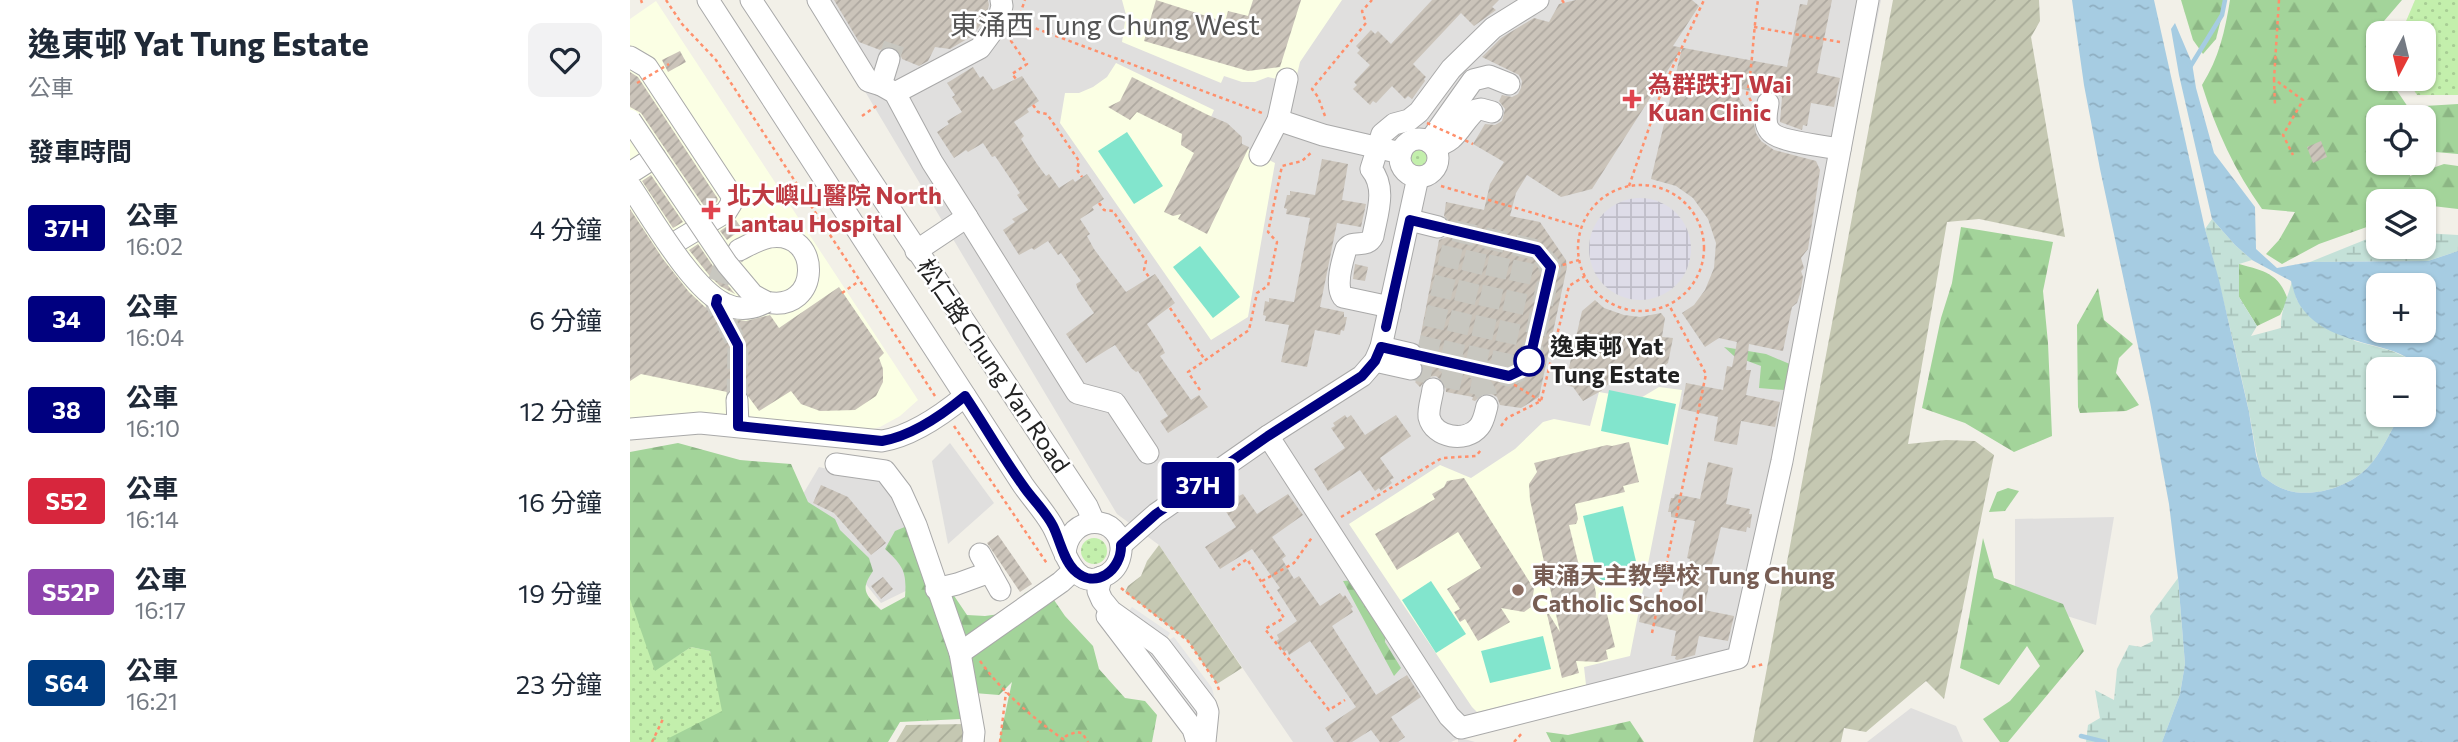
<!DOCTYPE html>
<html lang="zh-TW">
<meta charset="utf-8">
<style>
:root{--surface:#fff;--page:#f2f2f3;--text:#1f2937;--muted:#747a83}
body{margin:0;font-family:Commissioner,"Noto Sans TC",sans-serif;background:var(--page);color:var(--text);height:100vh;display:flex;flex-direction:column;font-size:26px;white-space:nowrap}
*{box-sizing:border-box;margin:0}
p{font-size:23px;color:var(--muted)}
.icon{flex:none;width:38px;height:38px;fill:none;stroke:currentColor;stroke-width:2;stroke-linecap:round;stroke-linejoin:round}
.map{position:relative;flex:1;overflow:hidden}
.sheet{display:flex;flex-direction:column;background:var(--surface);width:630px}
.sheet>*{flex:none}
.badge{padding:0 14px;border-radius:5px;font-size:24px;line-height:46px}
.needle{width:46px;rotate:187deg}
.buttons{position:absolute;left:1736px;top:21px;display:grid;gap:14px}
.buttons a{display:grid;place-items:center;width:70px;height:70px;border-radius:14px;background:var(--surface);box-shadow:0 2px 5px #0004;font-size:35px}
.map>.badge{position:absolute;translate:-50% -50%;box-shadow:0 0 0 4px #fff}
h2{padding:0 28px;font-size:26px;line-height:63px}
.round{display:grid;place-items:center;flex:none;width:74px;height:74px;border-radius:14px;background:var(--page)}
.overview{display:flex;align-items:center;justify-content:space-between;height:119px;padding:0 28px}
h1{font-size:33px;font-weight:700;line-height:52px}
ul{padding:0;list-style:none}
li{display:flex;align-items:center;gap:21px;height:91px;padding:0 28px}
li div{flex:1}
li b{display:block;font-size:26px}
li em{font-style:normal}
li .badge{min-width:77px;font-weight:700;text-align:center}
main{display:flex;flex:1;min-height:0}
.map>svg:first-child{display:block}
.residential{fill:#e0dfde}
.education{fill:#fbffe4}
.construction{fill:url(#construction-furrows)}
.grass{fill:url(#grass-dots)}
.forest{fill:url(#forest-firs)}
.wetland{fill:url(#wetland-marsh)}
.pitch{fill:#82e5cd}
.parking{fill:#e6e6e6}
.plaza{fill:url(#plaza-grid)}
.water{fill:url(#water-ripples);fill-rule:evenodd}
.lines{fill:none;stroke-linecap:round;stroke-linejoin:round}
.stream{stroke:#a6cce2;stroke-width:4.5}
.building{fill:url(#building-hatch)}
.minor-tunnel{stroke:#c8c7c0;stroke-width:21;stroke-dasharray:21 10;stroke-linecap:butt}
.minor-casing{stroke:#a9a9a9;stroke-width:23}
.path{stroke:#ff906c;stroke-width:2.5;stroke-dasharray:3.5 3.5;stroke-linecap:butt}
.minor{stroke:#fff;stroke-width:21}
.minor-bridge-casing{stroke:#a9a9a9;stroke-width:23;stroke-linecap:butt}
.path-bridge{stroke:#ff906c;stroke-width:2.5;stroke-dasharray:3.5 3.5;stroke-linecap:butt}
.minor-bridge{stroke:#fff;stroke-width:21}
.line-casing{stroke:#fff;stroke-width:16}
.line{stroke:#000080;stroke-width:10}
.health-dot{fill:#e0444e;stroke:#fff;stroke-width:2.5}
.stop-dot{fill:#fff;stroke:#000080;stroke-width:3.5}
.education-dot{fill:#8d6e63;stroke:#fff;stroke-width:2.5}
.labels{text-anchor:middle;stroke-width:5;stroke-linejoin:round;paint-order:stroke}
.health-label{font-size:24px;font-weight:bold;fill:#be3a42;stroke:#fff;text-anchor:start}
.stop-label{font-size:24px;font-weight:bold;fill:#222;stroke:#fff;text-anchor:start}
.street-label{font-size:24px;fill:#222;stroke:#fff}
.education-label{font-size:24px;font-weight:bold;fill:#785e54;stroke:#fff;text-anchor:start}
.quarter-label{font-size:28px;fill:#555;stroke:#fff}
</style>
<main>
<section class="sheet">
<div class="overview"><div><h1>逸東邨 Yat Tung Estate</h1><p>公車</p></div><a class="round"><svg class="icon" aria-label="heart" viewBox="0 0 24 24"><path d="M12 20l-8-8c-3-5 5-10 8-4 3-6 11-1 8 4z"/></svg></a></div>
<h2>發車時間</h2>
<ul>
<li><span class="badge" style="background:#000080;color:#fff">37H</span><div><b>公車</b><p>16:02</p></div><em>4 分鐘</em></li>
<li><span class="badge" style="background:#000080;color:#fff">34</span><div><b>公車</b><p>16:04</p></div><em>6 分鐘</em></li>
<li><span class="badge" style="background:#000080;color:#fff">38</span><div><b>公車</b><p>16:10</p></div><em>12 分鐘</em></li>
<li><span class="badge" style="background:#d7263d;color:#fff">S52</span><div><b>公車</b><p>16:14</p></div><em>16 分鐘</em></li>
<li><span class="badge" style="background:#8e44ad;color:#fff">S52P</span><div><b>公車</b><p>16:17</p></div><em>19 分鐘</em></li>
<li><span class="badge" style="background:#003b80;color:#fff">S64</span><div><b>公車</b><p>16:21</p></div><em>23 分鐘</em></li>
</ul>
</section>
<div class="map">
<svg width="1828" height="742" viewBox="0 0 1828 742">
<defs>
<pattern id="construction-furrows" width="10" height="10" patternUnits="userSpaceOnUse" patternTransform="scale(1.75)"><rect width="10" height="10" fill="#c5c8b2"/><path d="M-1 1l2-2M0 10L10 0M9 11l2-2" fill="none" stroke="#a9ac99"/></pattern>
<pattern id="grass-dots" width="8" height="8" patternUnits="userSpaceOnUse" patternTransform="scale(1.75)"><rect width="8" height="8" fill="#c3efac"/><path d="M2 2h.1M6 6h.1" fill="none" stroke="#a7cd94" stroke-width="1.8" stroke-linecap="round"/></pattern>
<pattern id="forest-firs" width="22" height="20" patternUnits="userSpaceOnUse" patternTransform="scale(1.75)"><rect width="22" height="20" fill="#a3d49a"/><path d="M5 1l3.5 6h-7zM16 11l3.5 6h-7z" fill="#8cb684"/></pattern>
<pattern id="wetland-marsh" width="20" height="14" patternUnits="userSpaceOnUse" patternTransform="scale(1.75)"><rect width="20" height="14" fill="#c4e1d8"/><path d="M1 5h8M5 5V1M11 12h8M15 12V8" fill="none" stroke="#a8c1b9"/></pattern>
<pattern id="plaza-grid" width="8" height="8" patternUnits="userSpaceOnUse" patternTransform="scale(1.75)"><rect width="8" height="8" fill="#dedce8"/><path d="M0 4h8M4 0v8" fill="none" stroke="#bebcc7"/></pattern>
<pattern id="water-ripples" width="26" height="14" patternUnits="userSpaceOnUse" patternTransform="scale(1.75)"><rect width="26" height="14" fill="#a6cce2"/><path d="M2 4q2-2 4 0t4 0M15 11q2-2 4 0t4 0" fill="none" stroke="#8fafc2"/></pattern>
<pattern id="building-hatch" width="6" height="6" patternUnits="userSpaceOnUse" patternTransform="scale(1.75)"><rect width="6" height="6" fill="#cbc4ba"/><path d="M-1 1l2-2M0 6l6-6M5 7l2-2" fill="none" stroke="#aea8a0"/></pattern>
</defs>
<rect width="100%" height="100%" fill="#f2f0e8"/>
<g class="residential">
<polygon points="176,0 1251,0 1117,665 831,738 845,742 828,742 828,739 821,742 663,742 529,545 487,514 230,83"/>
<polygon points="320,443 364,503 318,544 302,461"/>
<polygon points="189,467 250,481 275,513 286,586 251,603 169,501"/>
<polygon points="1484,517 1466,625 1385,600 1385,519"/>
<polygon points="1281,708 1326,726 1333,742 1237,742"/>
</g>
<g class="education">
<polygon points="492,0 712,0 670,62 665,83 638,77 625,82 612,82 594,76 591,83 492,42 496,15"/>
<polygon points="26,1 288,400 270,416 250,427 231,432 211,431 118,416 77,413 0,420 0,19"/>
<polygon points="486,63 584,110 581,117 607,136 614,147 645,163 618,317 581,340 430,123 435,93 449,93 463,87 477,77"/>
<polygon points="1029,387 1052,390 1000,656 954,667 956,685 847,712 842,707 719,524 810,465 841,478 885,449 913,422 924,419 960,426 969,392 1009,399"/>
</g>
<g class="construction">
<polygon points="1263,0 1409,0 1410,21 1401,37 1435,237 1349,219 1317,222 1278,444 1316,440 1345,441 1364,455 1314,699 1296,681 1236,732 1214,728 1211,742 1123,742"/>
<polygon points="529,545 612,668 587,684 558,641 495,592 498,586 511,576 517,561"/>
<polygon points="342,659 355,742 266,742 276,725 337,724"/>
</g>
<g class="grass">
<polygon points="1785,0 1828,0 1828,95 1787,95 1777,79 1794,79 1794,33 1771,33"/>
<circle cx="788" cy="158" r="15"/>
<circle cx="464" cy="551" r="13"/>
<polygon points="0,588 25,670 61,647 80,651 97,714 46,742 0,742"/>
</g>
<g class="forest">
<polygon points="1551,0 1596,0 1586,39 1573,54 1563,40"/>
<path d="M 1600,0 L 1772,0 L 1754,21 L 1754,33 L 1748,33 L 1748,79 L 1759,79 L 1778,107 L 1828,104 L 1828,154 L 1794,151 L 1794,117 L 1748,117 L 1748,163 L 1779,163 L 1780,176 L 1814,164 L 1828,166 L 1828,209 L 1794,205 L 1794,201 L 1748,201 L 1748,223 L 1689,244 L 1652,264 L 1636,254 L 1649,240 L 1665,212 L 1632,209 C 1605,171 1586,130 1572,85 C 1589,58 1595,31 1600,0 Z"/>
<polygon points="1331,227 1423,242 1413,291 1418,343 1422,436 1384,452 1335,423 1292,408 1311,318 1322,283"/>
<path d="M 1609,264 C 1634,271 1649,273 1658,300 L 1650,315 L 1627,326 L 1609,297 Z"/>
<polygon points="1468,288 1474,320 1503,344 1489,358 1486,373 1509,405 1496,411 1450,413 1448,407 1447,325"/>
<polygon points="1094,347 1136,354 1162,365 1154,390 1129,388 1131,366 1104,356"/>
<path d="M 48,443 L 110,460 L 161,464 L 178,502 L 205,519 L 210,530 L 239,558 L 243,571 C 230,590 235,594 251,610 L 275,597 C 277,571 273,566 255,549 L 265,531 L 277,526 L 337,615 L 355,616 L 377,613 L 395,593 L 413,584 L 435,616 L 463,646 L 469,669 L 495,698 L 515,701 L 527,715 L 522,742 L 369,742 L 382,682 L 369,695 L 344,693 L 329,709 L 331,719 L 270,722 L 258,742 L 37,742 L 39,738 L 92,711 L 80,651 L 61,647 L 25,671 L 0,599 L 0,452 Z"/>
<polygon points="1378,488 1389,491 1375,511 1359,512 1367,492"/>
<polygon points="1353,538 1364,578 1433,604 1454,651 1378,742 1370,742 1353,719 1380,701 1410,666 1397,646 1369,685 1330,668"/>
<polygon points="741,579 758,603 755,642 771,668 764,676 713,581"/>
<polygon points="1000,721 1014,742 921,742 916,732 938,735"/>
</g>
<g class="wetland">
<path d="M 1582,219 L 1605,245 L 1622,260 L 1609,264 L 1609,297 L 1627,326 L 1621,336 L 1651,328 C 1650,312 1658,297 1662,281 L 1667,300 L 1675,311 L 1725,341 L 1762,351 L 1784,361 L 1788,369 L 1748,369 L 1748,415 L 1770,415 C 1760,432 1752,452 1738,467 C 1719,488 1678,500 1651,488 C 1644,485 1638,480 1632,476 C 1625,453 1623,430 1618,407 C 1605,348 1591,288 1575,229 Z"/>
<polygon points="1794,233 1828,235 1828,251 1798,261 1680,262 1747,235 1748,247 1794,247"/>
<polygon points="1548,578 1555,664 1550,694 1532,742 1456,742 1458,725 1470,718 1465,690 1484,700 1487,669 1499,645 1511,647 1523,641 1520,616"/>
</g>
<g class="pitch">
<polygon points="497,132 533,186 504,204 468,151"/>
<polygon points="570,246 610,297 583,318 543,267"/>
<polygon points="979,390 1046,404 1038,445 971,431"/>
<polygon points="993,506 1009,574 969,583 953,516"/>
<polygon points="801,581 836,634 806,653 772,600"/>
<polygon points="913,636 921,669 860,683 851,651"/>
</g>
<polygon class="parking" points="502,607 540,633 534,643 544,637 582,688 587,708 579,739 517,656 527,649 494,618"/>
<circle class="plaza" cx="1010" cy="249" r="51"/>
<path class="water" d="M 1442,0 L 1524,0 L 1575,229 L 1589,280 L 1619,412 L 1626,455 L 1632,476 C 1638,480 1644,485 1651,488 C 1678,500 1719,488 1738,467 C 1752,452 1760,432 1770,415 L 1794,415 L 1794,369 L 1788,369 C 1774,339 1696,351 1668,302 C 1665,296 1663,288 1661,281 L 1622,260 L 1605,245 L 1582,219 L 1549,75 L 1541,29 L 1545,23 L 1562,63 L 1566,88 L 1584,153 L 1625,207 L 1626,249 L 1647,268 L 1680,262 L 1798,261 L 1828,251 L 1828,742 L 1532,742 L 1550,694 L 1555,664 L 1548,578 L 1539,504 L 1520,402 L 1470,169 L 1454,85 ZM 1748,285 L 1794,285 L 1794,331 L 1748,331 Z"/>
<g class="lines">
<g class="stream">
<polyline points="1560,67 1592,15 1595,0"/>
<polyline points="1451,736 1475,742"/>
</g>
</g>
<g class="building">
<polygon points="204,0 358,0 359,5 355,19 342,36 320,49 305,47 298,61 289,66 272,59 269,51 263,47 255,46 250,50 229,42"/>
<polygon points="526,0 595,22 598,11 618,16 623,0 671,0 650,67 618,71 514,41"/>
<polygon points="802,0 869,0 862,7 866,10 844,26 831,13 783,64 796,77 794,79 795,81 782,99 778,96 775,99 762,86 746,103 743,101 740,105 723,89 727,85 724,82 740,65 727,53 730,50 726,46 741,30 745,34 748,31 761,44"/>
<polygon points="946,0 1062,0 1069,6 1043,46 1157,67 1170,4 1177,5 1178,0 1202,0 1187,73 1210,78 1204,107 1181,103 1177,126 1173,125 1172,130 1150,122 1152,97 1145,92 1139,90 1130,93 1102,87 1123,119 1126,133 1131,141 1144,150 1186,161 1190,170 1178,249 1171,258 1174,268 1171,271 1173,277 1170,294 1167,303 1162,307 1153,351 1119,344 1116,370 1121,370 1116,395 1150,402 1145,427 1111,421 1107,445 1084,441 1088,417 1051,409 1056,383 1093,390 1097,366 1102,367 1107,342 1089,338 1075,347 1052,313 1064,305 1075,290 1084,268 1086,243 1078,219 1063,198 1046,186 1021,179 1052,48 962,189 931,197 897,175 886,193 880,216 910,222 936,260 937,267 909,397 891,408 870,405 867,397 860,393 853,394 845,401 842,400 843,397 816,392 815,384 806,376 798,377 790,387 785,382 791,377 794,371 791,362 794,351 789,344 809,240 817,237 821,229 820,223 814,216 816,202 854,210 860,184 874,162 843,144 855,124 865,125 872,121 875,109 869,101 872,95 882,97 888,94 891,88 892,81 889,75 852,57 871,38 904,18 919,22 929,4"/>
<polygon points="50,51 56,62 38,72 32,60"/>
<polygon points="343,67 350,78 353,76 363,90 392,76 409,101 397,109 399,112 384,122 394,136 391,139 407,164 416,176 419,174 429,188 443,179 445,182 457,174 474,199 462,207 464,210 450,219 460,234 457,236 464,249 496,292 525,274 545,303 517,324 532,347 535,353 530,356 561,400 569,395 578,407 538,433 530,421 538,416 508,371 506,372 501,368 485,345 456,363 436,334 464,313 448,290 446,284 451,281 431,253 428,255 418,241 404,250 402,248 389,255 373,230 385,222 382,219 398,210 387,195 390,193 365,156 362,157 353,143 338,152 336,150 324,158 307,132 319,124 317,121 332,112 322,97 325,95 317,83"/>
<polygon points="0,72 8,77 88,199 87,202 76,209 11,113 0,107"/>
<polygon points="502,77 578,115 597,123 612,137 612,144 619,147 577,234 548,219 551,214 543,216 534,212 564,153 551,145 552,134 507,112 500,120 478,107 490,101"/>
<polygon points="1691,141 1697,157 1683,163 1677,147"/>
<polygon points="692,159 718,164 712,200 736,204 731,227 707,223 690,307 714,312 714,317 717,317 714,331 711,330 710,335 685,330 677,367 651,362 659,325 635,321 636,316 633,315 635,301 639,302 639,298 664,302 680,218 656,214 657,209 654,208 657,195 660,195 660,191 685,195"/>
<polygon points="21,175 53,222 43,228 12,181"/>
<polygon points="0,209 33,259 59,292 75,307 95,318 116,321 140,315 149,328 209,287 254,353 249,358 253,369 253,382 246,396 225,410 190,411 171,404 161,391 129,411 112,388 106,387 97,392 11,374 0,381"/>
<polygon points="106,220 112,229 97,240 90,231"/>
<polygon points="68,244 87,272 105,294 90,286 79,275 59,250"/>
<polygon points="725,264 738,267 735,281 723,279"/>
<polygon points="965,300 974,308 994,315 1010,317 1031,313 1035,318 1032,337 1043,338 1038,363 1022,375 1013,380 986,377 971,391 953,401 943,387 935,385 952,311"/>
<polygon points="715,415 717,418 721,415 735,435 766,415 781,436 750,458 764,478 760,480 762,483 751,491 749,488 745,491 730,470 698,491 684,469 715,448 701,428 705,426 703,423"/>
<polygon points="999,442 1009,482 993,486 995,492 945,504 948,519 946,524 939,525 952,578 962,575 966,593 964,613 976,610 985,647 976,650 978,659 968,662 946,661 949,673 932,678 917,614 919,614 930,632 900,500 899,484 907,472 904,463 977,445 982,446"/>
<polygon points="1078,462 1103,468 1096,504 1120,509 1119,514 1122,514 1120,528 1117,527 1116,532 1091,527 1077,585 1079,585 1074,610 1104,616 1098,641 1069,636 1065,655 1047,660 1045,659 1046,656 1041,656 1046,631 1009,622 1014,596 1051,604 1060,559 1057,558 1065,521 1041,517 1041,512 1038,512 1041,498 1044,498 1045,494 1070,499"/>
<polygon points="834,478 904,589 901,607 894,612 871,608 880,622 848,641 835,619 830,622 824,612 830,609 817,589 851,568 828,532 767,570 745,534 805,499 802,494 814,487 817,481"/>
<polygon points="191,485 218,497 256,543 241,555 204,513 183,503"/>
<polygon points="607,493 609,496 613,494 627,514 658,494 673,515 642,537 656,556 652,559 664,579 669,576 690,606 710,593 713,597 715,595 723,607 721,608 723,612 702,626 746,695 777,675 791,697 761,717 775,737 768,742 750,742 741,730 722,742 704,742 695,728 726,707 680,641 659,655 657,650 654,652 646,641 649,639 647,635 667,621 647,590 650,588 622,549 590,569 575,547 606,527 593,507 597,504 596,501"/>
<polygon points="368,535 402,584 390,592 357,543"/>
<polygon points="253,577 263,589 251,599 241,586"/>
</g>
<g class="lines">
<g class="minor-tunnel">
<polyline points="259,59 264,44"/>
<polyline points="781,354 879,376 898,367 921,267 907,250 808,227"/>
<polyline points="796,358 826,232"/>
<polyline points="820,363 850,237"/>
<polyline points="845,368 873,243"/>
<polyline points="781,369 851,385 856,393 857,406"/>
<polyline points="869,373 897,248"/>
<polyline points="107,400 108,345 86,304 88,283 94,267 108,251"/>
</g>
<defs>
<g id="minor">
<path d="M 78,0 L 393,485 C 402,498 414,511 422,525 C 434,545 442,596 478,574 C 486,569 490,560 491,551 C 493,514 437,511 435,555"/>
<polyline points="121,0 457,506 464,522"/>
<polyline points="188,0 238,81 251,85 265,93 302,162 337,217 286,251"/>
<polyline points="0,57 17,67 102,196 101,204 96,212 41,245"/>
<polyline points="251,85 259,59"/>
<polyline points="265,93 350,48 367,25 372,6 371,0"/>
<path d="M 1138,103 C 1137,112 1133,123 1140,131 C 1148,142 1195,146 1210,149"/>
<polyline points="648,120 693,135 771,153"/>
<circle cx="789" cy="158" r="19"/>
<polyline points="799,142 843,80 859,76 879,84"/>
<path d="M 804,146 C 827,143 830,124 846,110 L 851,109 L 862,112"/>
<polyline points="630,155 648,120 657,79"/>
<polyline points="0,173 25,157"/>
<polyline points="337,217 447,393 485,403 518,453"/>
<polyline points="780,220 808,227"/>
<path d="M 109,250 C 119,245 129,239 140,237 C 192,229 192,314 136,302"/>
<path d="M 760,307 L 713,297 C 705,286 712,262 716,249 C 724,238 736,250 743,236 C 747,214 757,188 741,169 L 752,134 L 764,124 L 779,120 L 789,112 L 821,69 L 863,28 L 908,0"/>
<polyline points="751,347 781,354"/>
<polyline points="745,361 781,369"/>
<path d="M 803,389 C 802,398 798,408 799,417 C 804,438 836,443 849,427 C 854,421 855,413 857,406"/>
<polyline points="107,400 108,426"/>
<path d="M 0,429 L 70,423 L 252,441 C 282,436 312,415 335,396"/>
<polyline points="638,436 819,716 831,728 1108,658 1152,461 1238,0"/>
<polyline points="206,464 255,471 271,492 286,525 330,653 344,732 343,742"/>
<polyline points="491,545 526,514 638,436 732,376 745,361 751,347 788,177"/>
<polyline points="350,554 370,590"/>
<polyline points="471,577 468,591 472,600 481,611 530,646 576,706 578,712 575,742"/>
<polyline points="306,589 327,584 360,572"/>
<polyline points="477,616 563,729 567,742"/>
<polyline points="330,653 431,582 444,570"/>
</g>
</defs>
<use href="#minor" class="minor-casing"/>
<g class="path">
<polyline points="11,0 12,3"/>
<polyline points="36,0 52,24 86,60 305,396"/>
<polyline points="932,0 934,3"/>
<polyline points="1649,0 1644,79 1673,100 1653,135 1663,155"/>
<polyline points="390,14 395,0"/>
<polyline points="386,21 632,113"/>
<polyline points="1124,27 1210,42"/>
<polyline points="384,34 381,41 397,64 382,74 386,79"/>
<polyline points="1644,79 1645,106"/>
<path d="M 1121,101 L 1117,94 C 1123,63 1123,32 1128,0"/>
<polyline points="403,105 408,112 417,114 449,161 447,170 452,177"/>
<polyline points="232,116 248,105"/>
<polyline points="695,116 688,97 682,89 736,23 732,11 742,0"/>
<circle cx="1011" cy="248" r="63"/>
<polyline points="811,186 951,227"/>
<polyline points="999,186 1032,90 1074,0"/>
<polyline points="469,203 474,210 483,211 516,261 514,270 519,277"/>
<polyline points="926,267 949,260"/>
<polyline points="212,293 229,281"/>
<polyline points="540,308 575,360"/>
<polyline points="878,381 911,401"/>
<polyline points="570,390 558,372 619,330 627,293 638,286 647,242 638,232 652,166 672,161 683,151"/>
<polyline points="324,426 418,565"/>
<polyline points="871,426 877,418 911,401 939,286 955,276"/>
<polyline points="711,517 812,458 846,456 851,450"/>
<polyline points="602,570 617,559 654,618 635,629 699,710 715,700"/>
<polyline points="632,581 664,563 683,536"/>
<polyline points="491,588 558,641 587,684 589,690"/>
<polyline points="1022,633 1076,374 1039,305"/>
<path d="M 350,661 C 373,693 402,717 434,740 L 436,736 L 446,732 L 452,733 L 458,742"/>
<polyline points="1122,667 1134,664"/>
<polyline points="22,742 34,717"/>
<polyline points="370,742 376,692"/>
<polyline points="884,742 893,732"/>
</g>
<use href="#minor" class="minor"/>
<defs>
<g id="minor-bridge">
<polyline points="0,120 97,264 123,295 136,302"/>
<path d="M 1,187 C 22,218 62,289 95,304 C 109,311 123,309 136,302"/>
</g>
</defs>
<use href="#minor-bridge" class="minor-bridge-casing"/>
<g class="path-bridge">
<polyline points="7,83 39,64"/>
<polyline points="797,123 843,144"/>
</g>
<use href="#minor-bridge" class="minor-bridge"/>
</g>
<g class="lines">
<defs>
<path id="line" d="M 87,299 L 86,304 L 108,345 L 108,426 L 252,441 C 282,436 312,415 335,396 C 355,426 373,458 394,487 C 403,500 416,512 423,526 C 430,540 433,559 444,570 C 465,591 492,570 491,545 L 526,514 L 638,436 L 732,376 L 745,361 L 751,347 L 879,376 L 898,367 L 921,267 L 907,250 L 780,220 L 756,327"/>
</defs>
<use href="#line" class="line-casing"/>
<use href="#line" class="line"/>
</g>
<g class="health-dot">
<path d="M998.5 88.5h7v7h7v7h-7v7h-7v-7h-7v-7h7z"/>
<path d="M77.5 199.5h7v7h7v7h-7v7h-7v-7h-7v-7h7z"/>
</g>
<circle class="stop-dot" cx="899" cy="361" r="14"/>
<circle class="education-dot" cx="888" cy="590" r="7"/>
<g class="labels">
<g class="health-label">
<text x="1018" y="93">為群跌打 Wai<tspan x="1018" dy="28">Kuan Clinic</tspan></text>
<text x="97" y="204">北大嶼山醫院 North<tspan x="97" dy="28">Lantau Hospital</tspan></text>
</g>
<g class="stop-label">
<text x="920" y="355">逸東邨 Yat<tspan x="920" dy="28">Tung Estate</tspan></text>
</g>
<g class="street-label">
<text transform="translate(363 366) rotate(56)" y="8">松仁路 Chung Yan Road</text>
</g>
<g class="education-label">
<text x="902" y="584">東涌天主教學校 Tung Chung<tspan x="902" dy="28">Catholic School</tspan></text>
</g>
<g class="quarter-label">
<text x="475" y="35">東涌西 Tung Chung West</text>
</g>
</g>
</svg>
<div class="buttons">
<a><svg class="needle" viewBox="-14 -14 28 28"><path d="M0-13l5 13h-10z" fill="#e53935"/><path d="M0 13l5-13h-10z" fill="#747a83"/></svg></a>
<a><svg class="icon" aria-label="locate" viewBox="0 0 24 24"><circle cx="12" cy="12" r="6"/><path d="M12 2v4M12 18v4M2 12h4M18 12h4"/></svg></a>
<a><svg class="icon" aria-label="layers" viewBox="0 0 24 24"><path d="M12 4l9 5-9 5-9-5zM3 14l9 5 9-5"/></svg></a>
<a>+</a>
<a>−</a>
</div>
<b class="badge" style="left:568px;top:485px;background:#000080;color:#fff">37H</b>
</div>
</main>
